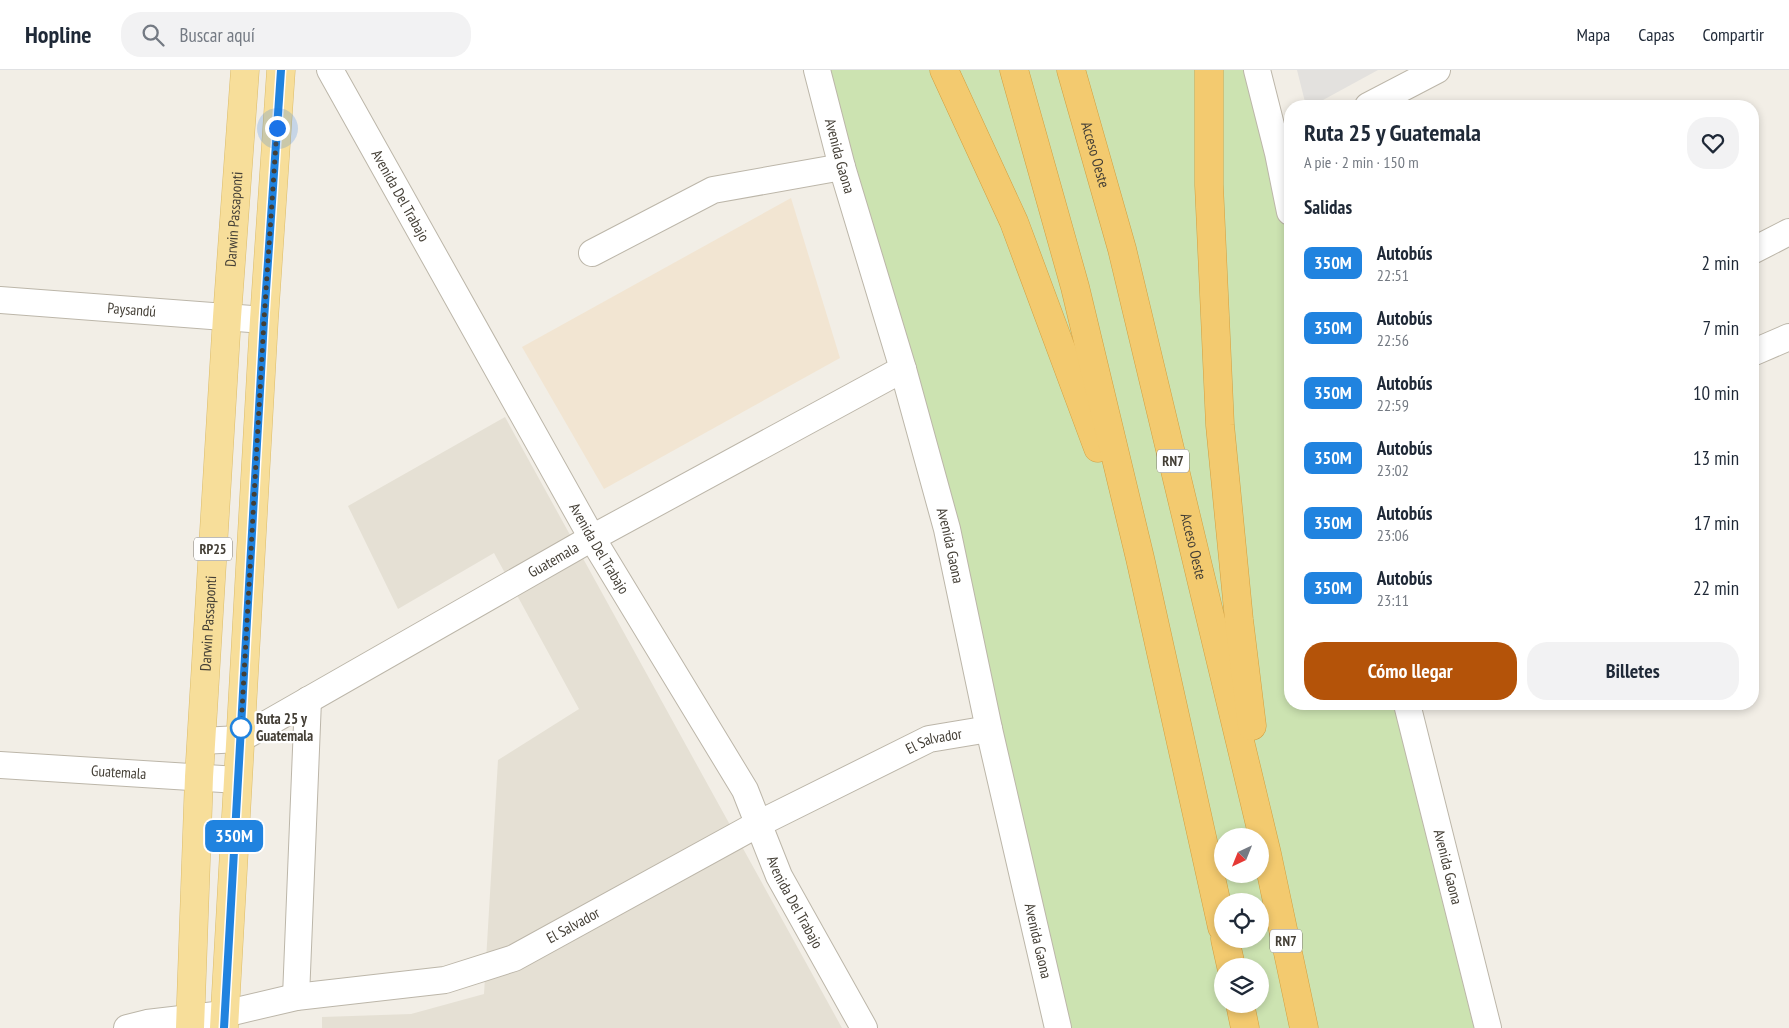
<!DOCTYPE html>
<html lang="es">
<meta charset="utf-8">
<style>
:root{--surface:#fff;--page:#f2f2f3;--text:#1f2937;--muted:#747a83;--line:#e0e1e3;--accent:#b45309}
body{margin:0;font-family:"PT Sans Narrow",sans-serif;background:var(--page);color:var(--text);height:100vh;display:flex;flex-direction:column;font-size:19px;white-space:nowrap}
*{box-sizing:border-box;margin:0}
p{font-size:16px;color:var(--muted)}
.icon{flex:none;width:28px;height:28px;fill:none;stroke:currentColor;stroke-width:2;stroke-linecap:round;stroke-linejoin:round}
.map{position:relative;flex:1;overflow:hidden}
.side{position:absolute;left:1284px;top:30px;width:475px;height:610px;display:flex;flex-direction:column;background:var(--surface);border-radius:20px;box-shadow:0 2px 8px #0003}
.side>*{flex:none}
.badge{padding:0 10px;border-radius:8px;font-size:18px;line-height:32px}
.needle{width:32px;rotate:223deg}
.fabs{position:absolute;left:1214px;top:758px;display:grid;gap:10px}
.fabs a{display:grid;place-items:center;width:55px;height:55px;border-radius:50%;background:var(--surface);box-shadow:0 2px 8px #0003;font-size:25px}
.you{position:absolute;width:25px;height:25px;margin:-12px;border:4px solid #fff;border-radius:50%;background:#1a73e8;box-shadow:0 0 0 8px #1a73e833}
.map>.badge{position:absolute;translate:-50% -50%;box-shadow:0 0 0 2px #fff}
h2{padding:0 20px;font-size:19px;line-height:45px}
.round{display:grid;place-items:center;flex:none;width:52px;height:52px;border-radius:20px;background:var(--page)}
.overview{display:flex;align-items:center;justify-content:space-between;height:85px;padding:0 20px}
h1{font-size:24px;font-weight:700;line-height:38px}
.cta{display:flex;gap:10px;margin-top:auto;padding:10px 20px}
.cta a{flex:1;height:58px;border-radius:20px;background:var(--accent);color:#fff;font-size:20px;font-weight:700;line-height:58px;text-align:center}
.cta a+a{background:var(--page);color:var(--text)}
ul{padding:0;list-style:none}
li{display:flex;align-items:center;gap:15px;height:65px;padding:0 20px}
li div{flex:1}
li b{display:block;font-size:19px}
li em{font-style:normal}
li .badge{min-width:55px;font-weight:700;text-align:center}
header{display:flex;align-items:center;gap:30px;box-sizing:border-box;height:70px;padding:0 25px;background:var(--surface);border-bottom:1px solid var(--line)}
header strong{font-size:24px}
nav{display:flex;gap:28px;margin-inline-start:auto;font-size:18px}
.search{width:350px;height:45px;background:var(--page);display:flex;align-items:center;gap:12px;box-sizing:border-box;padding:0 18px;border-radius:20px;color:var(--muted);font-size:19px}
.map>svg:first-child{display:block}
.residential{fill:#e5e0d4}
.commercial{fill:#f2e5d2}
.green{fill:#cce3b1;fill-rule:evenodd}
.parking{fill:#e3e1de}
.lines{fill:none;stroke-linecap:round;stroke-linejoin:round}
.minor-casing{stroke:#bcb6a9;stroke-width:28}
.major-casing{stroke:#dbbc6b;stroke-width:29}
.highway-casing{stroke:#d29f40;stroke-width:29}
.minor{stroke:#fff;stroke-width:26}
.major{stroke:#f7de9a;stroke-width:28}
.highway{stroke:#f3ca6f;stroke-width:28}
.line-casing{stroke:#fff;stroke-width:11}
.line{stroke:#2083df;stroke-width:8}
.walk{stroke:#443f36;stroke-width:5;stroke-dasharray:0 9}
.stop-dot{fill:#fff;stroke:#2083df;stroke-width:2.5}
.labels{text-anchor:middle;stroke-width:4.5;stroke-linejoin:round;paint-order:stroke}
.shield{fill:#fff;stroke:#7c7972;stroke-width:1}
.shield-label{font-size:14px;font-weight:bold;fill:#443f36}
.street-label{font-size:15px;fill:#443f36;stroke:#fff}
.stop-label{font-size:15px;font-weight:bold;fill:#443f36;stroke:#fff;text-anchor:start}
</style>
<header>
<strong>Hopline</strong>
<div class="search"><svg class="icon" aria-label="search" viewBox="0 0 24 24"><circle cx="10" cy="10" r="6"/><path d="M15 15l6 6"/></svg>Buscar aquí</div>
<nav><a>Mapa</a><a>Capas</a><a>Compartir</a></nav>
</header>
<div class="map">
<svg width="1789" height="958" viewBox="0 0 1789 958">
<rect width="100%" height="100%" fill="#f2eee6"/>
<polygon class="residential" points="505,347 842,958 322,958 322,947 411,944 484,924 498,690 579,639 494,483 398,539 348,436"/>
<polygon class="commercial" points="791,128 840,288 604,419 522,277"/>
<path class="green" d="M 817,0 L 1257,0 L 1290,142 L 1290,634 L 1407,634 L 1488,958 L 1058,958 L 989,659 ZM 1222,766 L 1260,766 L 1260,804 L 1222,804 ZM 1222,831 L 1260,831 L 1260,869 L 1222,869 ZM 1222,896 L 1260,896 L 1260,934 L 1222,934 Z"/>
<polygon class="parking" points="1297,0 1378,0 1312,36 1306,36"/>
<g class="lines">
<defs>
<g id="minor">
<path id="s1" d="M 330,0 L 592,468 L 745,720 L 779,806 L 864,958"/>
<path id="s2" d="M 817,0 L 842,97 L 903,299 L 947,459 L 989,659 L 1058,958"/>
<polyline points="1257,0 1278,83 1290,142"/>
<polyline points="1368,36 1437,0"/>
<polyline points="1752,181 1789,162"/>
<polyline points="592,183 713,120 842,97"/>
<path id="s3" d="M 0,230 L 264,250"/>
<polyline points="1752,283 1789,267"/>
<path id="s4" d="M 1407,634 L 1488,958"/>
<path id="s5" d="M 201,671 L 240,669 L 592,468 L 903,299"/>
<path id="s6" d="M 0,695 L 238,710"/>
<polyline points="296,927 308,630"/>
<path id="s7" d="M 127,958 L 147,953 L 224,944 L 296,927 L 445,910 L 514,888 L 758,754 L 929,669 L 989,659"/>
</g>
<g id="major">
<path id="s8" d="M 190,958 L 199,707 L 227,247 L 245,0"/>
<polyline points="224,958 264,250 281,0"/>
</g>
<g id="highway">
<polyline points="944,0 1014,152 1098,378"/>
<polyline points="1014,0 1075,217 1140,488 1222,857"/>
<path id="s9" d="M 1071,0 L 1122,179 L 1267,784 L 1304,958"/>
<polyline points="1209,0 1209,115 1220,355 1239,550 1252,656"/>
<polyline points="1225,869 1231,896"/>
<polyline points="1240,934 1245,958"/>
</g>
</defs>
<use href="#minor" class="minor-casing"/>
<use href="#major" class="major-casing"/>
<use href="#highway" class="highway-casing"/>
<use href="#minor" class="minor"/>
<use href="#major" class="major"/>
<use href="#highway" class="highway"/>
</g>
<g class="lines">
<defs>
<polyline id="line" points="224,958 264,250 281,0"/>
</defs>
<use href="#line" class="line-casing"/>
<use href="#line" class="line"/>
<polyline class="walk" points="241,658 264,250 277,58"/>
</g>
<circle class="stop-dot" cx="241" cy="658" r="10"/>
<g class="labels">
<g class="shield">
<rect x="1157" y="379.5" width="32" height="23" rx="4"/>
<rect x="194" y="467.5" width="38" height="23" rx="4"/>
<rect x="1270" y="859.5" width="32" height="23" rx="4"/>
</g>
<g class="shield-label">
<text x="1173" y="396">RN7</text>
<text x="213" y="484">RP25</text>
<text x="1286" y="876">RN7</text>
</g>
<g class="street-label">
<text dy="5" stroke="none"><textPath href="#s9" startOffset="88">Acceso Oeste</textPath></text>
<text dy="5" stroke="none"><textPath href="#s2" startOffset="89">Avenida Gaona</textPath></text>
<text dy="5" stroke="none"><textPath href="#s1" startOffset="144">Avenida Del Trabajo</textPath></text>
<text dy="5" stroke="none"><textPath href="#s8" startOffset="810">Darwin Passaponti</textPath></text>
<text dy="5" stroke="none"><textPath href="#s3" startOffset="132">Paysandú</textPath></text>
<text dy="5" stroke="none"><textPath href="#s2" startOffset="494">Avenida Gaona</textPath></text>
<text dy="5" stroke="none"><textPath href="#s9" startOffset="492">Acceso Oeste</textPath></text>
<text dy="5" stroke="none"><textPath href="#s1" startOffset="549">Avenida Del Trabajo</textPath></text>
<text dy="5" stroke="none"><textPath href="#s5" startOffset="400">Guatemala</textPath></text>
<text dy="5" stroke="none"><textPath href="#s8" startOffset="405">Darwin Passaponti</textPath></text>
<text dy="5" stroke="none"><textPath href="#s7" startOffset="868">El Salvador</textPath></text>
<text dy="5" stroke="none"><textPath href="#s6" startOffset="119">Guatemala</textPath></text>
<text dy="5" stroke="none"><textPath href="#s4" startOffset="168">Avenida Gaona</textPath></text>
<text dy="5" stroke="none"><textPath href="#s1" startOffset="954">Avenida Del Trabajo</textPath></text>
<text dy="5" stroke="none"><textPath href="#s7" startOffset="462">El Salvador</textPath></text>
<text dy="5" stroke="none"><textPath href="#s2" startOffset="899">Avenida Gaona</textPath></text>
</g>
<g class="stop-label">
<text x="256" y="654">Ruta 25 y<tspan x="256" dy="17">Guatemala</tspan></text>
</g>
</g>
</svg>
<div class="fabs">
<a><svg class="needle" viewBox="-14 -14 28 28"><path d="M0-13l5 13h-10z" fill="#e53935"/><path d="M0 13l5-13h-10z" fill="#747a83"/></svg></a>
<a><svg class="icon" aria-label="locate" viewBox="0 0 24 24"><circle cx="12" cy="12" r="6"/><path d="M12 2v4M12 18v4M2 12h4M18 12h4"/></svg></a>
<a><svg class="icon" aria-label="layers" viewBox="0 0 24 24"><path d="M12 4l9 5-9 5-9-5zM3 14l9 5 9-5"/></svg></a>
</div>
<div class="you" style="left:277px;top:58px"></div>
<b class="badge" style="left:234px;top:766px;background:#2083df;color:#fff">350M</b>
<section class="side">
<div class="overview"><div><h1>Ruta 25 y Guatemala</h1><p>A pie · 2 min · 150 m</p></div><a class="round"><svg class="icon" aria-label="heart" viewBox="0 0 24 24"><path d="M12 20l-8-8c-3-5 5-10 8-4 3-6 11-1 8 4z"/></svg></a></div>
<h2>Salidas</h2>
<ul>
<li><span class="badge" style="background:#2083df;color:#fff">350M</span><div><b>Autobús</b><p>22:51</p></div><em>2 min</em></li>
<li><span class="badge" style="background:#2083df;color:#fff">350M</span><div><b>Autobús</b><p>22:56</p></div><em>7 min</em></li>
<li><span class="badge" style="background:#2083df;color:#fff">350M</span><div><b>Autobús</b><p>22:59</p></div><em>10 min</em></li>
<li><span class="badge" style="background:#2083df;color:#fff">350M</span><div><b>Autobús</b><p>23:02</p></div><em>13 min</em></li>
<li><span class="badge" style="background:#2083df;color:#fff">350M</span><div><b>Autobús</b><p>23:06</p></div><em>17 min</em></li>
<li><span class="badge" style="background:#2083df;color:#fff">350M</span><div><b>Autobús</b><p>23:11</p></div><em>22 min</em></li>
</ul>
<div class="cta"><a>Cómo llegar</a><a>Billetes</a></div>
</section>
</div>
